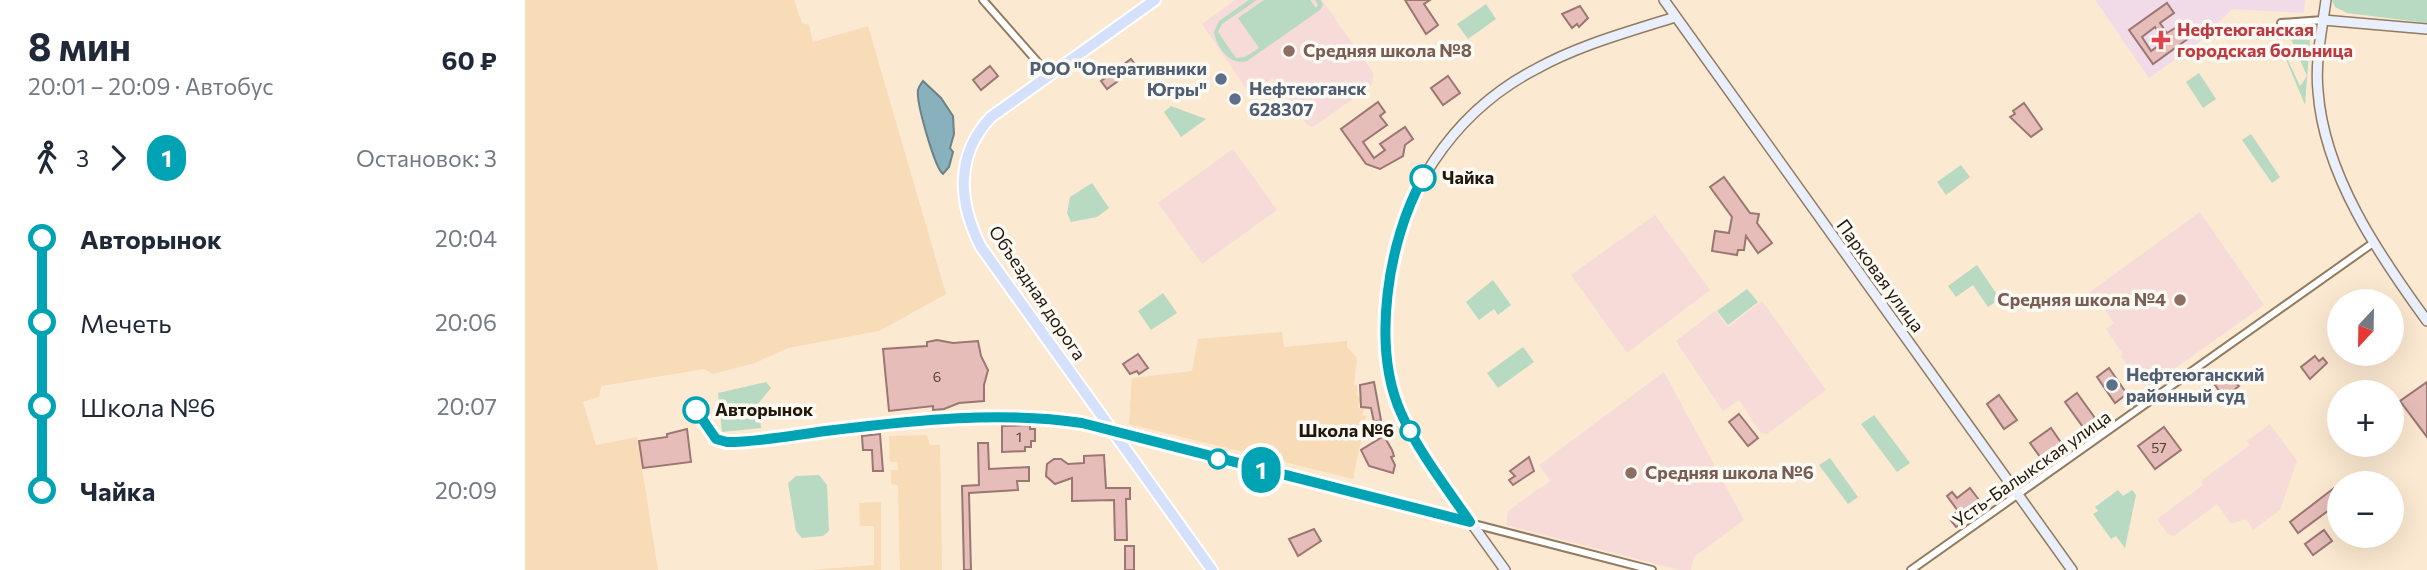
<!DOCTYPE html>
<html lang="ru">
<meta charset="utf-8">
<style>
:root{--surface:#fff;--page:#f6f6f7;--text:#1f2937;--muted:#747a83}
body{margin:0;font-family:Commissioner,sans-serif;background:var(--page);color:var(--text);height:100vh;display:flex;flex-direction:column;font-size:26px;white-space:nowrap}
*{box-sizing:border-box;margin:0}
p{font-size:23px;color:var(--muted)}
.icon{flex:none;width:38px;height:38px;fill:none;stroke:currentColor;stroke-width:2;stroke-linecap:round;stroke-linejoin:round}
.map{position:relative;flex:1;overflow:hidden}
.drawer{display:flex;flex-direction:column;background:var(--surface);width:525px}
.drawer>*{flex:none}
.badge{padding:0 14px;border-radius:23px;font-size:24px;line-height:46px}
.needle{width:46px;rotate:202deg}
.fabs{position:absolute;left:1802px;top:289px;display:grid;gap:14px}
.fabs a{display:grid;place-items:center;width:77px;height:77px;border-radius:50%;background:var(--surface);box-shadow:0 7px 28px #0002;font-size:35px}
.map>.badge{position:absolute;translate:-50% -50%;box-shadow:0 0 0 4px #fff}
.legs{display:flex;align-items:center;gap:10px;height:77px;padding:0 28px;font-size:23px}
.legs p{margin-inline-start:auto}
.overview{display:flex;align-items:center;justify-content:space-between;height:119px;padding:0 28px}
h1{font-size:38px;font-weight:700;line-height:52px}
ul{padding:0 28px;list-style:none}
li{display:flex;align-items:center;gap:24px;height:84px;font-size:26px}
li i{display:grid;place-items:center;width:10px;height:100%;margin:0 9px;background:currentColor}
li i::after{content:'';width:18px;height:18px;margin:-9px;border:5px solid;border-radius:50%;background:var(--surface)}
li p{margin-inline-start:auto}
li:first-child i{background:linear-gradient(#0000 50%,currentColor 0)}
li:last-child i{background:linear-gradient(currentColor 50%,#0000 0)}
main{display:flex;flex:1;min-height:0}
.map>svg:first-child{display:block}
.built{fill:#f8dbb7}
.education{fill:#f6dbd9}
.medical{fill:#f1dbe8}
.green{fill:#b8dac3}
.water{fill:#88b1bd;stroke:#698388;stroke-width:2}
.building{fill:#e6bdb9;stroke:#9b7673;stroke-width:2;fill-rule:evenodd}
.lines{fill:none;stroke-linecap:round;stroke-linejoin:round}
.minor-casing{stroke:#927c61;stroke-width:10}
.secondary-casing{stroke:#927c61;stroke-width:12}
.primary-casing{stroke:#fff;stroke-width:14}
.minor{stroke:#fff;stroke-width:6}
.secondary{stroke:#eaeffd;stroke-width:9}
.primary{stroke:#d5e0fb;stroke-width:10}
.line-1-casing{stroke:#fff;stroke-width:16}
.line-1{stroke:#00a3b4;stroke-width:10}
.health-dot{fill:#e0444e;stroke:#fdf9f3;stroke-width:2.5}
.education-dot{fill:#8d6e63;stroke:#fdf9f3;stroke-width:2.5}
.service-dot{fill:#5c6f8a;stroke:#fdf9f3;stroke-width:2.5}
.stop-1-dot{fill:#fff;stroke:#00a3b4;stroke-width:3.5}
.labels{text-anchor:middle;stroke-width:7;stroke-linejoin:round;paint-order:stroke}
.number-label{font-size:14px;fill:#524138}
.health-label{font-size:18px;font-weight:bold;fill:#be3a42;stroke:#fdf9f3;text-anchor:start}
.education-label{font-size:18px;font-weight:bold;fill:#785e54;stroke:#fdf9f3;text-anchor:start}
.service-label{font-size:18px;font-weight:bold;fill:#4e5e75;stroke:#fdf9f3;text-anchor:start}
.stop-label{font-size:18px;font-weight:bold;fill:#20180d;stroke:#fdf9f3;text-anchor:start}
.street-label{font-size:18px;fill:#20180d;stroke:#fdf9f3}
</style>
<main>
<section class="drawer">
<div class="overview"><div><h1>8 мин</h1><p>20:01 – 20:09 · Автобус</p></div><b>60 ₽</b></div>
<div class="legs"><svg class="icon" aria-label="walk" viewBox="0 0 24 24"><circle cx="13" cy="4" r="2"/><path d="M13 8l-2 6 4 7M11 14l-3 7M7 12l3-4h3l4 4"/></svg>3<svg class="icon" aria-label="forward" viewBox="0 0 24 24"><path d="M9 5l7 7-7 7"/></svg><b class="badge" style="background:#00a3b4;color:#fff">1</b><p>Остановок: 3</p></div>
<ul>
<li><i style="color:#00a3b4"></i><b>Авторынок</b><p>20:04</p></li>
<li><i style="color:#00a3b4"></i><span>Мечеть</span><p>20:06</p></li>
<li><i style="color:#00a3b4"></i><span>Школа №6</span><p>20:07</p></li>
<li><i style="color:#00a3b4"></i><b>Чайка</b><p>20:09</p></li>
</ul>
</section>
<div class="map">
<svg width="1902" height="570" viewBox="0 0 1902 570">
<rect width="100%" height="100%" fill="#fce9d1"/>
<g class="built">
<polygon points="0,0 269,0 277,23 284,25 288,42 343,26 421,294 354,331 263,348 230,363 188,374 179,369 76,386 74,397 58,402 71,445 112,437 133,570 0,570"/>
<polygon points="757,332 759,347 822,341 822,347 832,358 829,385 832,386 832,396 836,398 833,407 839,409 837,415 841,416 828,479 604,424 607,378 667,371 673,339"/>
<polygon points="402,435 405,445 415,445 417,570 375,570 373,485 366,484 366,470 373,470 373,462 365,462 364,436"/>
<polygon points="356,502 356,570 286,570 349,565 349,526 335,526 334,503"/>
</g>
<g class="education">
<polygon points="710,0 797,0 849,74 846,86 788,127 782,125 748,78 725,94 677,24"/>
<polygon points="708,149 752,210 677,264 633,203"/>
<polygon points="1675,212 1739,305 1621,389 1596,356 1598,354 1581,329 1589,323 1573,299 1567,302 1565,292"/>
<polygon points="1130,215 1185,290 1102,353 1046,275"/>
<polygon points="1237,301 1301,390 1242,434 1236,433 1214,400 1198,411 1151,341 1190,311 1203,327"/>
<polygon points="1139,372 1219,520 1169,557 1166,570 1155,570 981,525 983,511 1025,481 1014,465"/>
<polygon points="1745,424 1772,461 1755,510 1728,530 1721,519 1706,524 1692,504 1649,536 1643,534 1632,519 1678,485 1676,481 1725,445 1722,441"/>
</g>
<polygon class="medical" points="1570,0 1780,0 1779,13 1707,9 1672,44 1624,78"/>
<g class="green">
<path d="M 724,0 L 732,0 L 697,24 L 693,32 L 711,58 L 720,57 L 734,48 L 713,18 L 739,0 L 785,0 L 791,8 L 793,5 L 790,0 L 796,0 L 798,5 L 795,10 L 722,61 C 705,66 692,48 689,32 L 694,21 Z"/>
<polygon points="1807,0 1902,0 1902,23 1822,13 1810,7"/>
<polygon points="961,4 971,19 943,39 932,24"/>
<polygon points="1750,33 1775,86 1782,76 1765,37 1785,40 1780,105"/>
<polygon points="1674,73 1691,99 1678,108 1661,82"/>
<polygon points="646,106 681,119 656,137 639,112"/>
<polygon points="1726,134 1755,177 1747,183 1717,140"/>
<polygon points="1436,165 1445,177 1421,195 1412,182"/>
<polygon points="567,183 584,208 572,217 546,222 542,213 545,197"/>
<polygon points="1452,265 1475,299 1463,307 1448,285 1431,297 1423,286"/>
<polygon points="968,280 986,305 973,315 969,309 954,320 941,302"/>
<polygon points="1222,289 1233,302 1203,325 1192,311"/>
<polygon points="638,293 652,313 626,330 613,311"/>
<polygon points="998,347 1009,362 973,388 962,373"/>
<polygon points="241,382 246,388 233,404 236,428 197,432 193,393"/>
<polygon points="1349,415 1385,463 1372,472 1336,424"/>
<polygon points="1305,458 1333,497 1323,504 1294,465"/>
<polygon points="294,475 302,485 304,531 298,536 277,538 271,531 263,483 271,476"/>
<polygon points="1593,490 1598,496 1607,490 1611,495 1600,548 1591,536 1586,539 1568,514 1573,511 1570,507"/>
</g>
<path class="water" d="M 398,81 L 416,98 L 428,116 L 429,134 L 425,148 L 428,152 L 424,167 L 418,174 C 410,168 391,103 393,90 C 394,86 396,84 398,81 Z"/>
<g class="building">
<polygon points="880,0 905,0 899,4 913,25 901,34"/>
<path d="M 1642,3 L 1649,13 L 1635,23 L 1642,33 L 1655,25 L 1664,38 L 1628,64 L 1604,30 ZM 1630,27 L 1640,41 L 1626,51 L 1617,37 Z"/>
<polygon points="1055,6 1063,18 1054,27 1052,24 1047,28 1037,14"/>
<polygon points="606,59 612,67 582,89 576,81"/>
<polygon points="465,66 473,76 456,90 448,80"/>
<polygon points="923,76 935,93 918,105 906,88"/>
<polygon points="853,102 860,112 855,116 862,125 838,142 849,158 860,150 855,144 880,127 888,139 880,145 878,156 855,169 841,164 816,129"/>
<polygon points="1499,103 1517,129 1506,137 1485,117 1490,114 1488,111"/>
<polygon points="1199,177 1225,213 1234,214 1232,223 1247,243 1233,253 1221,236 1219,250 1213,250 1212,255 1187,251 1190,231 1204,233 1207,217 1185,187"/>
<polygon points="412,340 428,343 453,341 456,356 463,370 459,385 459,401 434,403 419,409 408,410 408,406 364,411 358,349 402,346 402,342"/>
<polygon points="613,354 623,368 614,374 612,371 605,374 598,364"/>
<polygon points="1790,356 1794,361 1798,358 1802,363 1785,379 1776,367"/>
<polygon points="1584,368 1602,394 1590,403 1572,377"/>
<polygon points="1702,376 1714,386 1699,398 1690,385"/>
<polygon points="849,382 856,420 849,422 846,408 836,407 835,385"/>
<polygon points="1902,382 1902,437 1875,401"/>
<polygon points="1552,393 1570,418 1558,427 1540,402"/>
<polygon points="1474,395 1492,420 1479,429 1462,404"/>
<polygon points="1214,414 1233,438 1223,446 1204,422"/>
<polygon points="505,425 505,429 510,429 510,441 506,441 506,447 500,447 500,451 477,452 477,426"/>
<polygon points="1639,427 1656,450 1630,469 1613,446"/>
<polygon points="1526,428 1539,447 1518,461 1505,443"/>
<polygon points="162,429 166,462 118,468 114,441 142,437 142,434"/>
<polygon points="355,434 358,471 348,471 347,450 338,450 337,436"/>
<polygon points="859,436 867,450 869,456 866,457 870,465 868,473 844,466 836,450"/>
<polygon points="453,443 463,443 464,469 504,467 504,481 492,481 493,490 444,493 446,570 439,570 437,486 454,485"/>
<polygon points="579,455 581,488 605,488 605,499 601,499 602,540 590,540 589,500 547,501 547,478 530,484 521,476 522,464 529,459 536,459 543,464 559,463 559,456"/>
<polygon points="1004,457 1009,471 988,485 984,480 990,476 985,471"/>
<polygon points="1445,488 1460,508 1431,527 1424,518 1433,511 1422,496 1427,492 1432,498"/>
<polygon points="1809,488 1815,495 1815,502 1773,533 1765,522"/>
<polygon points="789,529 796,541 773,556 764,539"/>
<polygon points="1799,530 1807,541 1788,555 1780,544"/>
<rect x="600" y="546" width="9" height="24"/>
</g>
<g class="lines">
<defs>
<g id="minor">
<polyline points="458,0 524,75"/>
<polyline points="1756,23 1798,20"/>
<path d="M 167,404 C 176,418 184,439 202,442 C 237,442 274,434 309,430 C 391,421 475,411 557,423 L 1127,570"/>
<polyline points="1386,570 1848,243"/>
</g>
<g id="secondary">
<polyline points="1139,0 1547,570"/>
<path d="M 1801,0 C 1797,30 1790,60 1793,91 C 1799,175 1854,255 1902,321"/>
<polyline points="1798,20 1902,29"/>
<path d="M 980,570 C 954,534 928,498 904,461 C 893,443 880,425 873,406 C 859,369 861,328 864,290 C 871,197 928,112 1011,69 C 1054,45 1103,32 1150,17"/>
</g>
<path id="primary" d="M 630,0 L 466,117 C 430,155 433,202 456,247 L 687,570"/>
</defs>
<use href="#minor" class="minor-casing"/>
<use href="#secondary" class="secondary-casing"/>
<use href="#primary" class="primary-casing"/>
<use href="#minor" class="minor"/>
<use href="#secondary" class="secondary"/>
<use href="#primary" class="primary"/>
</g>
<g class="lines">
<defs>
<path id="line-1" d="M 171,410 L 191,439 L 202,442 C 237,442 274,434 309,430 C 391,420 475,411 557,423 L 945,522 C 921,487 893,451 876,413 C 846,346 863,240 898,178"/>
</defs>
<use href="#line-1" class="line-1-casing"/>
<use href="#line-1" class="line-1"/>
</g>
<path class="health-dot" d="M1632.5 29.5h7v7h7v7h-7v7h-7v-7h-7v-7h7z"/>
<g class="education-dot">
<circle cx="764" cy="51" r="7"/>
<circle cx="1655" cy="300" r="7"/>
<circle cx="1106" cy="473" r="7"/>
</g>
<g class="service-dot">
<circle cx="696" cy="79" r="7"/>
<circle cx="710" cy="99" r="7"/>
<circle cx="1587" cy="385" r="7"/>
</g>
<g class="stop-1-dot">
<circle cx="898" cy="178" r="12"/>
<circle cx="171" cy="410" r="12"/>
<circle cx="885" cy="431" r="9"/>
<circle cx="693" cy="459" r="9"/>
</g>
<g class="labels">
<g class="number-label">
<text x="412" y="382">6</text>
<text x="494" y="442">1</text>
<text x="1634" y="453">57</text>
</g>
<g class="health-label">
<text x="1652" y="36">Нефтеюганская<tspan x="1652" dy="21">городская больница</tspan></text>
</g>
<g class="education-label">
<text x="778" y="57">Средняя школа №8</text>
<text x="1641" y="306" text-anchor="end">Средняя школа №4</text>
<text x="1120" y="479">Средняя школа №6</text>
</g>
<g class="service-label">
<text x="682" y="75" text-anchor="end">РОО "Оперативники<tspan x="682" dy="21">Югры"</tspan></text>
<text x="724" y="95">Нефтеюганск<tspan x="724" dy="21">628307</tspan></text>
<text x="1601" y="381">Нефтеюганский<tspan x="1601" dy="21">районный суд</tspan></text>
</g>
<g class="stop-label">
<text x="917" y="184">Чайка</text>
<text x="190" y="416">Авторынок</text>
<text x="869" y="437" text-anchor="end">Школа №6</text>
</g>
<g class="street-label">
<text transform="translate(1355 276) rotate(54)" y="6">Парковая улица</text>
<text transform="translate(512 293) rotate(56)" y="6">Объездная дорога</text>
<text transform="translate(1507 469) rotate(-35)" y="6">Усть-Балыкская улица</text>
</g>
</g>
</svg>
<div class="fabs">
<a><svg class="needle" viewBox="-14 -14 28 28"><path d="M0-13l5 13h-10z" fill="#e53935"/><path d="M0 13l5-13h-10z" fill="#747a83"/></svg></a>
<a>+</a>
<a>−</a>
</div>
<b class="badge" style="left:736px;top:470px;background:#00a3b4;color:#fff">1</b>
</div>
</main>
